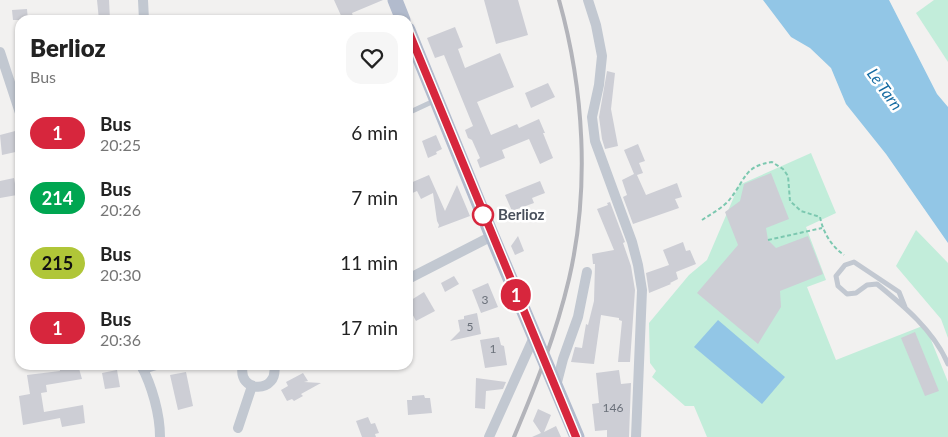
<!DOCTYPE html>
<html lang="fr">
<style>
:root{--surface:#fff;--page:#f6f6f6;--text:#222;--muted:#767676}
body{margin:0;font-family:Lato,sans-serif;background:var(--page);color:var(--text);height:100vh;display:flex;flex-direction:column;font-size:19px;white-space:nowrap}
*{box-sizing:border-box;margin:0}
p{font-size:16px;color:var(--muted)}
.icon{flex:none;width:28px;height:28px;fill:none;stroke:currentColor;stroke-width:2;stroke-linecap:round;stroke-linejoin:round}
.map{position:relative;flex:1;overflow:hidden}
.side{position:absolute;left:15px;top:15px;width:398px;height:355px;display:flex;flex-direction:column;background:var(--surface);border-radius:15px;box-shadow:0 1px 4px #0004}
.side>*{flex:none}
.badge{padding:0 10px;border-radius:16px;font-size:18px;line-height:32px}
.map>.badge{position:absolute;translate:-50% -50%;box-shadow:0 0 0 2px #fff}
.round{display:grid;place-items:center;flex:none;width:52px;height:52px;border-radius:15px;background:var(--page)}
.summary{display:flex;align-items:center;justify-content:space-between;height:85px;padding:0 15px}
h1{font-size:24px;font-weight:800;line-height:38px}
ul{padding:0;list-style:none}
li{display:flex;align-items:center;gap:15px;height:65px;padding:0 15px}
li div{flex:1}
li b{display:block;font-size:19px}
li em{font-style:normal}
li .badge{min-width:55px;font-weight:700;text-align:center}
.map>svg:first-child{display:block}
.green{fill:#c2edda}
.water{fill:#92c6e6}
.building{fill:#cdced5}
.lines{fill:none;stroke-linecap:round;stroke-linejoin:round}
.path{stroke:#7cc8b0;stroke-width:2;stroke-dasharray:4 2.5;stroke-linecap:butt}
.service{stroke:#c2c8d1;stroke-width:5}
.minor{stroke:#c2c8d1;stroke-width:10}
.primary{stroke:#b2bbcd;stroke-width:15}
.rail{stroke:#b3b4ba;stroke-width:4}
.line-casing{stroke:#fff;stroke-width:11}
.line{stroke:#d7263d;stroke-width:8}
.stop-dot{fill:#fff;stroke:#d7263d;stroke-width:2.5}
.labels{text-anchor:middle;stroke-width:5;stroke-linejoin:round;paint-order:stroke}
.number-label{font-size:12px;fill:#6a707a}
.stop-label{font-size:15px;font-weight:bold;fill:#49505c;stroke:#fff;text-anchor:start}
.water-label{font-size:16px;font-style:italic;fill:#166ca2;stroke:#fff}
</style>
<div class="map">
<svg width="948" height="437" viewBox="0 0 948 437">
<rect width="100%" height="100%" fill="#f2f1f0"/>
<g class="green">
<polygon points="934,0 948,0 948,62 916,13"/>
<polygon points="811,153 836,213 806,227 826,280 807,287 836,360 925,325 948,382 948,437 707,437 694,406 685,406 652,377 656,371 650,363 649,323 689,275 707,260 739,185"/>
<polygon points="916,230 948,263 948,338 941,319 896,266"/>
</g>
<g class="water">
<polygon points="763,0 889,0 937,94 948,107 948,243 886,154 846,104 831,68 810,48 791,37"/>
<polygon points="718,320 785,377 762,404 694,347"/>
</g>
<g class="building">
<polygon points="97,0 109,0 110,20 99,20"/>
<polygon points="334,0 383,0 352,13 353,16 343,20"/>
<polygon points="484,0 518,0 528,35 496,44"/>
<polygon points="27,9 28,20 13,20 12,10"/>
<polygon points="455,27 463,47 458,49 465,68 500,53 514,87 477,102 491,135 517,124 519,128 539,119 545,133 543,133 553,158 540,164 529,139 502,150 505,158 480,168 477,160 480,158 472,140 468,138 465,130 473,126 444,55 435,58 427,38"/>
<polygon points="607,71 615,73 611,109 618,146 605,149 602,139 599,117"/>
<polygon points="548,83 555,97 531,108 525,93"/>
<polygon points="19,130 20,151 2,155 0,135"/>
<polygon points="436,135 442,149 436,152 437,154 428,158 422,141"/>
<polygon points="638,144 645,161 639,163 643,173 637,175 646,195 677,183 682,197 675,199 679,208 633,224 623,197 627,195 622,180 634,174 624,150"/>
<polygon points="771,173 789,219 766,228 768,240 776,248 808,236 823,274 780,291 781,307 758,344 697,293 738,245 725,212 740,201 744,184"/>
<polygon points="429,175 445,211 457,185 470,216 438,228 439,225 437,221 433,193 421,199 417,191 408,195 408,184"/>
<polygon points="14,178 17,195 0,198 0,181"/>
<polygon points="540,181 545,193 532,198 534,203 512,211 505,195"/>
<polygon points="610,202 625,242 623,243 631,266 635,290 630,362 618,362 622,321 619,320 619,318 601,315 594,364 571,362 575,347 582,348 586,324 588,325 594,301 595,264 593,264 592,254 614,250 597,209 608,205 607,203"/>
<polygon points="518,236 524,251 515,255 511,246"/>
<polygon points="683,242 686,251 690,250 696,264 676,272 678,279 670,283 671,284 649,293 646,273 669,265 663,250"/>
<polygon points="454,276 459,284 445,292 441,283"/>
<polygon points="488,283 498,307 481,313 472,290"/>
<polygon points="424,292 435,311 416,321 408,306 408,302"/>
<polygon points="477,313 481,334 450,341 460,331 458,320 464,319 464,316"/>
<polygon points="915,332 939,391 925,396 901,338"/>
<polygon points="499,337 501,345 504,346 507,365 485,368 480,340"/>
<polygon points="59,365 78,365 82,379 46,385 47,392 41,393 44,412 83,405 85,423 62,427 60,418 23,425 19,396 30,394 27,375 60,371"/>
<polygon points="117,370 120,387 105,389 102,373"/>
<polygon points="619,370 621,384 631,383 629,437 607,437 607,430 595,431 592,404 599,403 596,373"/>
<polygon points="186,372 193,406 178,410 170,375"/>
<polygon points="303,373 308,381 304,382 321,383 301,394 303,396 294,401 292,399 287,401 281,390 288,386 286,382"/>
<polygon points="476,378 506,382 503,389 486,391 485,409 475,408"/>
<polygon points="424,395 425,398 430,398 432,413 408,415 407,400 412,400 412,396"/>
<polygon points="538,409 551,415 544,432 556,426 561,437 532,437 541,433 533,421"/>
<polygon points="368,417 371,424 375,423 379,433 375,434 376,437 362,437 356,421"/>
</g>
<g class="lines">
<g class="path">
<path d="M 702,220 C 711,214 724,207 730,199 C 746,179 744,166 772,162 L 783,169 L 788,176 L 790,201 L 801,211 L 820,217 C 823,232 831,246 844,255"/>
<polyline points="768,240 822,228"/>
</g>
<g class="service">
<polyline points="408,113 436,100"/>
<path d="M 905,307 L 899,292 L 854,262 L 845,265 L 836,276 L 838,286 L 847,294 L 856,293 L 867,285 L 877,284 C 904,306 934,331 948,364"/>
</g>
<g class="minor">
<polyline points="143,0 144,20"/>
<polyline points="588,0 596,25 602,56 599,85 592,117 595,141 632,242 638,265 642,290 636,437"/>
<polyline points="0,52 20,113"/>
<polyline points="408,279 492,236"/>
<path d="M 141,365 C 152,386 160,414 160,437"/>
<path d="M 243,365 C 236,394 280,394 274,365"/>
<polyline points="143,369 156,365"/>
<polyline points="556,386 563,359 578,317 587,272"/>
<polyline points="238,428 252,386"/>
<polyline points="489,437 534,337"/>
</g>
<g class="primary">
<polyline points="395,0 403,20"/>
<polyline points="408,30 492,236 577,437"/>
</g>
<path class="rail" d="M 514,437 C 536,385 556,334 569,279 C 590,188 584,89 559,0"/>
</g>
<g class="lines">
<defs>
<polyline id="line" points="408,30 576,437"/>
</defs>
<use href="#line" class="line-casing"/>
<use href="#line" class="line"/>
</g>
<circle class="stop-dot" cx="483" cy="215" r="10"/>
<g class="labels">
<g class="number-label">
<text x="485" y="304">3</text>
<text x="470" y="331">5</text>
<text x="493" y="353">1</text>
<text x="613" y="412">146</text>
</g>
<g class="stop-label">
<text x="498" y="220">Berlioz</text>
</g>
<g class="water-label">
<text transform="translate(885 89) rotate(54)" y="6">Le Tarn</text>
</g>
</g>
</svg>
<b class="badge" style="left:516px;top:295px;background:#d7263d;color:#fff">1</b>
<section class="side">
<div class="summary"><div><h1>Berlioz</h1><p>Bus</p></div><a class="round"><svg class="icon" aria-label="heart" viewBox="0 0 24 24"><path d="M12 20l-8-8c-3-5 5-10 8-4 3-6 11-1 8 4z"/></svg></a></div>
<ul>
<li><span class="badge" style="background:#d7263d;color:#fff">1</span><div><b>Bus</b><p>20:25</p></div><em>6 min</em></li>
<li><span class="badge" style="background:#00a651;color:#fff">214</span><div><b>Bus</b><p>20:26</p></div><em>7 min</em></li>
<li><span class="badge" style="background:#b0c638;color:#111">215</span><div><b>Bus</b><p>20:30</p></div><em>11 min</em></li>
<li><span class="badge" style="background:#d7263d;color:#fff">1</span><div><b>Bus</b><p>20:36</p></div><em>17 min</em></li>
</ul>
</section>
</div>
